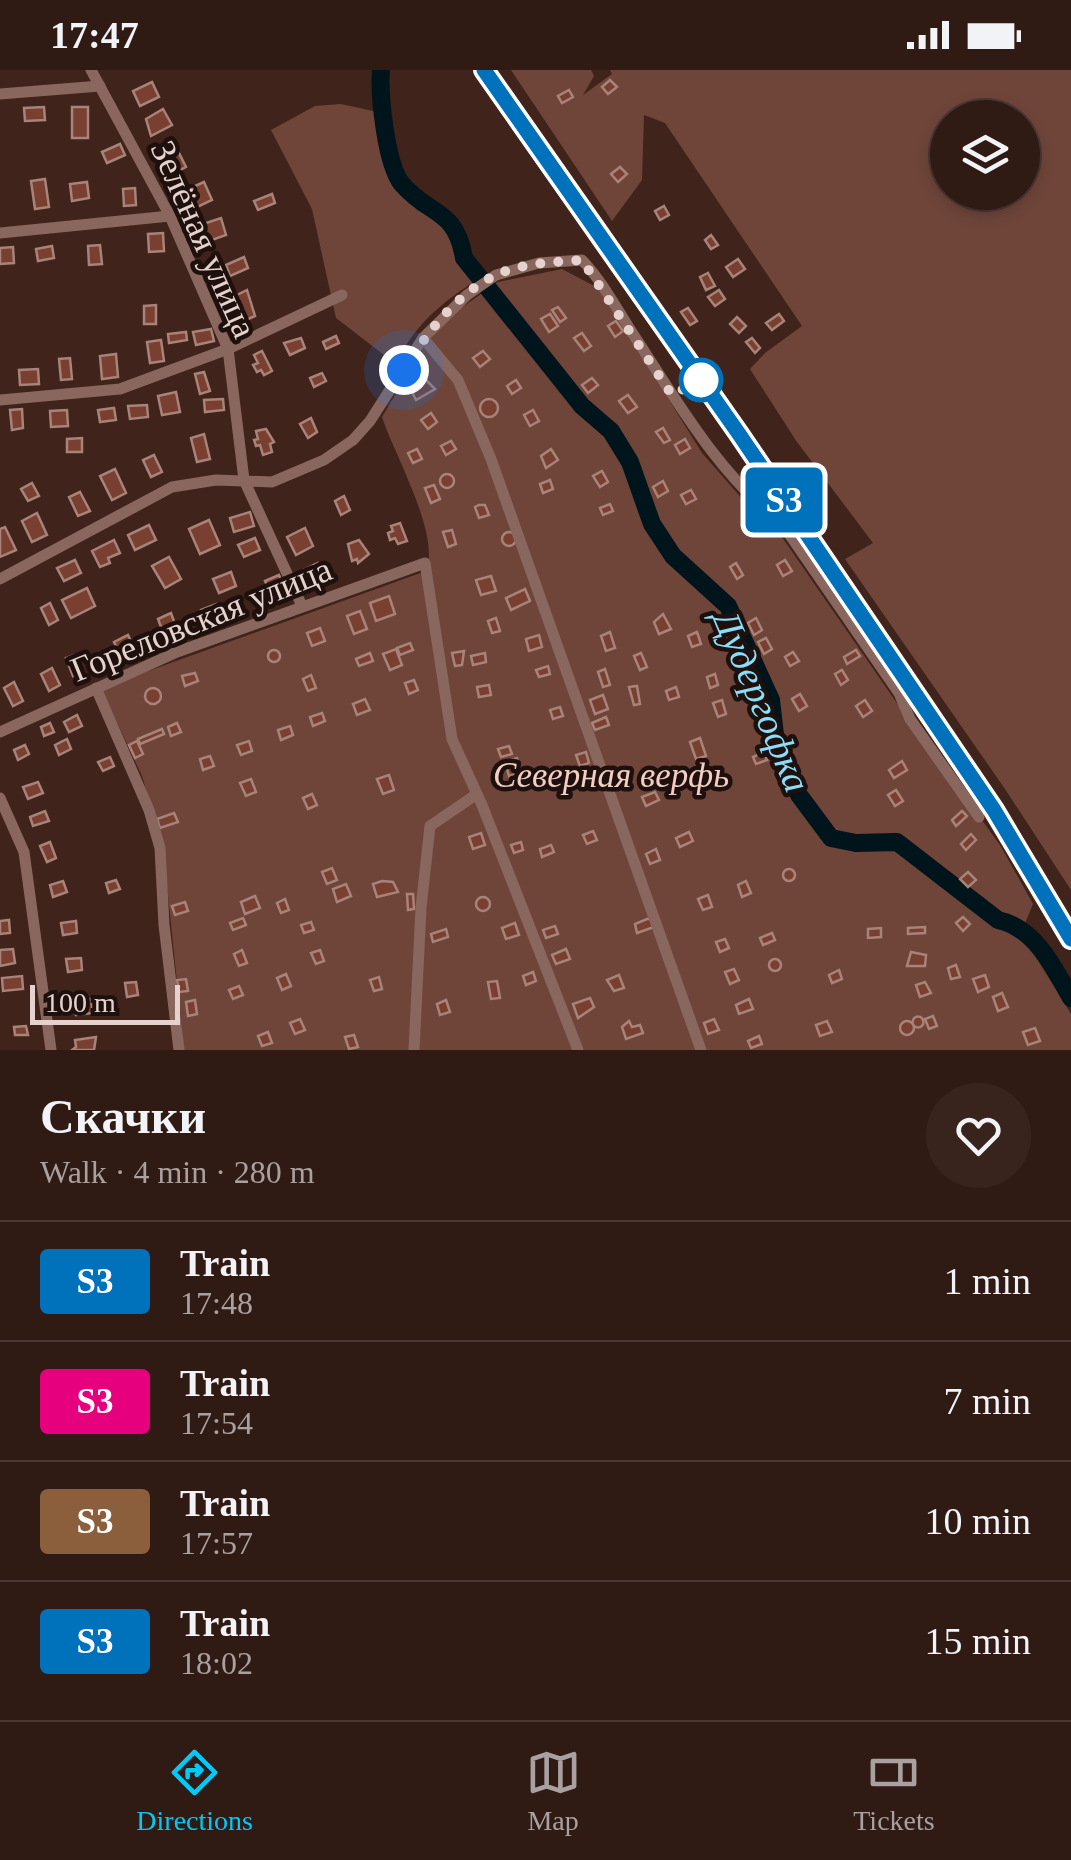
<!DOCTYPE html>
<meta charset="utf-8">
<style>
:root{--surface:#301a14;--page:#38231d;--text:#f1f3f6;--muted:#a8a1a0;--line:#4b3834;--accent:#00cbf8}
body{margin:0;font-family:Georgia,serif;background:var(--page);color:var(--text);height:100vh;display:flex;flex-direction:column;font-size:38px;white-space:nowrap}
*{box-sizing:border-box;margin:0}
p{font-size:32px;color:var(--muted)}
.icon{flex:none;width:55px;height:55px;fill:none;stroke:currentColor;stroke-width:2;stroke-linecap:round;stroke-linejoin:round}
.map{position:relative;height:980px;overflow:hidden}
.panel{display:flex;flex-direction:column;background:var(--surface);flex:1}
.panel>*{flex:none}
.badge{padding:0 20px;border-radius:8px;font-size:35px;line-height:65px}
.controls{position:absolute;left:930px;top:30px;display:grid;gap:20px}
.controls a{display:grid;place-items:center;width:110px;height:110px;border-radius:50%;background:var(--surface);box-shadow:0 5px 15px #0003,0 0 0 2px var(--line);font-size:50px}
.scale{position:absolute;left:30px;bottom:25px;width:150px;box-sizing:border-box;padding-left:10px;border:5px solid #e6d2cd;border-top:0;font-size:28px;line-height:35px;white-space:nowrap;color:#e6d2cd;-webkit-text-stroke:8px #1e100d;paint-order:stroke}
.you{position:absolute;width:50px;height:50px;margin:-25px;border:8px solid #fff;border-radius:50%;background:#1a73e8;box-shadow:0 0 0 15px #1a73e833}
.map>.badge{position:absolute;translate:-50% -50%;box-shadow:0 0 0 5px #fff}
.round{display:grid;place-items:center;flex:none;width:105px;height:105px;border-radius:52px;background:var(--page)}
.summary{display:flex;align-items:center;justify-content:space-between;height:170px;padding:0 40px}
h1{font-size:48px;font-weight:700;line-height:75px}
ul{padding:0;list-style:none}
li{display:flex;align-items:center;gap:30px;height:120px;padding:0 40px;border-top:2px solid var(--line)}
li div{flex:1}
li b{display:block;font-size:38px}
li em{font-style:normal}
li .badge{min-width:110px;font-weight:700;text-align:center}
.status{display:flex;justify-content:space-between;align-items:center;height:70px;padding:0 50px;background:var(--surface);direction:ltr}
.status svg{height:28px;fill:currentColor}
.tabs{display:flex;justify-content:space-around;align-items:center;height:140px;border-top:2px solid var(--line);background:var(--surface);font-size:28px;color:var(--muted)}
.tabs a{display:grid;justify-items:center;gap:5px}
.tabs .active{color:var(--accent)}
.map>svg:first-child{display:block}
.green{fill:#6f453a;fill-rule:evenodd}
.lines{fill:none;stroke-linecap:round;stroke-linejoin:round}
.river{stroke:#00141c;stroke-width:18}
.building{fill:#793f30;stroke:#a78379;stroke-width:2.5}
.minor{stroke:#8a675e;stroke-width:11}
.rail{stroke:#b9a29c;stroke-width:2.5;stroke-dasharray:5 10;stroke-linecap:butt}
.line-casing{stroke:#fff;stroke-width:22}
.line{stroke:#0072bc;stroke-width:15}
.walk{stroke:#e6d2cd;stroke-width:10;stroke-dasharray:0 18}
.stop-dot{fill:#fff;stroke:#0072bc;stroke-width:5}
.labels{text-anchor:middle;stroke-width:9;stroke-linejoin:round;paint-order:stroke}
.street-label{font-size:35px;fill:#e6d2cd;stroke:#1e100d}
.park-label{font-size:35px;font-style:italic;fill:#f4cdc3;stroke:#1e100d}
.water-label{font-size:38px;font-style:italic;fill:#89defb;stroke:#1e100d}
</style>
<div class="status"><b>17:47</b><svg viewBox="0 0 49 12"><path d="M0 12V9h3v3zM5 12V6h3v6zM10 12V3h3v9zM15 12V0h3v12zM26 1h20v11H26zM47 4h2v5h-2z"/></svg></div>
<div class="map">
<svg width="1071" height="980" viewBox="0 0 1071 980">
<rect width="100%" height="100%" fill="#40231b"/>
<g class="green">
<path d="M 511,0 L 591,0 L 594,6 L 583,25 L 612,4 L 610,0 L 1071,0 L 1071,820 L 1005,719 L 845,489 L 873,473 L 797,372 L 750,299 L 765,283 L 802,256 L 665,53 L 644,45 L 642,110 L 612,151 ZM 948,48 L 1022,48 L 1022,122 L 948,122 Z"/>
<path d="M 341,34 L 373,41 L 378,46 L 379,60 L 386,74 L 387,98 L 417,140 L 448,155 L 457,187 L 475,211 C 444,231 409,259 397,295 L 336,248 L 312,139 L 271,60 L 315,36 Z"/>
<path d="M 562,199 L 600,219 L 702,383 L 752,440 L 777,460 L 901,639 L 1000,775 L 1033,834 L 1021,863 L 1071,944 L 1071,980 L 184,980 L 163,777 L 142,706 L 101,618 L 426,501 C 441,465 394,384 382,347 L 431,265 L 454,243 L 498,212 Z"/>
</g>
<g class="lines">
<path class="river" d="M 381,0 C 379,25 386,95 402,114 C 430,147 455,137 464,188 L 582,336 L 611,361 L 630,392 L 652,454 L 673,486 L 728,536 L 771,630 L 775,665 L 799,725 L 831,768 L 856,773 L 897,772 L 998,850 C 1035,858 1054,897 1071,928"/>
</g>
<g class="building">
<polygon points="610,10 617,17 608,24 602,17"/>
<polygon points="152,12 159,27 140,36 133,21"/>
<polygon points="569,20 573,27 562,33 558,26"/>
<polygon points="44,37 45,50 25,51 24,38"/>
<rect x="72" y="37" width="16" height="31"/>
<polygon points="163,39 172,55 151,66 146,49"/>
<polygon points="120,74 125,85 107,93 102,82"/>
<polygon points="176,77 186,97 170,105 160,85"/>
<polygon points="620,97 627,104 618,112 611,104"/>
<polygon points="181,107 186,116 172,122 168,113"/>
<polygon points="45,109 49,137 35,139 31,111"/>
<polygon points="87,112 89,128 72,131 70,114"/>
<polygon points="204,112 212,130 193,139 187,126 195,122 193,117"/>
<polygon points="135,118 136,135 124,136 123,119"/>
<polygon points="272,124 275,133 258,140 254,131"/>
<polygon points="664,136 669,145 660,150 655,141"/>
<polygon points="221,148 226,165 209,171 203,154"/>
<polygon points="163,163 164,181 149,182 148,164"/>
<polygon points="711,165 718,175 711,179 705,170"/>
<polygon points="100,175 102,194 89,195 88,176"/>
<polygon points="52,176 54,188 38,191 36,179"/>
<polygon points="13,177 14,193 0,194 0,178"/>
<polygon points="244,187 248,198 230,206 226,195"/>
<polygon points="738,189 745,199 733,207 726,197"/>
<polygon points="708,203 715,216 706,220 700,207"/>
<polygon points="247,220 255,246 246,250 237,225"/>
<polygon points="719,220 725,229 715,236 708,227"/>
<polygon points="156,235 156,254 144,254 144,236"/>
<polygon points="558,237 566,248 560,252 552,240"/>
<polygon points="688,238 697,251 690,255 681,242"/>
<polygon points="550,244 558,256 549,262 541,249"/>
<polygon points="779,244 784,251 772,260 766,253"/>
<polygon points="737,247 746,256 739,263 730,254"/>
<polygon points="616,251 623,261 615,267 608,256"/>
<polygon points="211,259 214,271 196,275 193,262"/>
<polygon points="186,262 187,270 169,273 168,264"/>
<polygon points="582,263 591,276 584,281 574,268"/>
<polygon points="336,266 339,273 326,279 323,272"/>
<polygon points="301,268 305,278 290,285 284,273"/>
<polygon points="752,268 760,278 755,283 746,272"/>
<polygon points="161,270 164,291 150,293 147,272"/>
<polygon points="262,281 272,301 264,305 261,300 257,302 253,295 258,293 254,285"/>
<polygon points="483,281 490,289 480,297 473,288"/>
<polygon points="116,284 118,307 102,309 100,286"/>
<polygon points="70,288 72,309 61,310 59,289"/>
<polygon points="38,299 39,314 20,315 19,300"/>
<polygon points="204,302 210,321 200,324 195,304"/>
<polygon points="322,303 326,311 314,317 310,308"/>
<polygon points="592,308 598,315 588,323 582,315"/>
<polygon points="425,309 435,319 416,330 410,318"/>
<polygon points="516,310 521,318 512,324 507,316"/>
<polygon points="176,322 180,342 162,345 158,326"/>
<polygon points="628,325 637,337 628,343 619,331"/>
<polygon points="223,329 224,340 205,342 204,330"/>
<circle cx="489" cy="338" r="9"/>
<polygon points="147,335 148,347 130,349 128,336"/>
<polygon points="114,338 116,350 100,352 98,340"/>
<polygon points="22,339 23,358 12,360 10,340"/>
<polygon points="67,340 68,356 51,357 50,341"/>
<polygon points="533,340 539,351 530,356 524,345"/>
<polygon points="431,343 437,352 428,359 421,350"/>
<polygon points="311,348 317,362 308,368 300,354"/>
<polygon points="663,358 670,370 664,373 656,362"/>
<polygon points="266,359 274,372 270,374 272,382 263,385 260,375 256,376 254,370 258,369 256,361"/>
<polygon points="204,364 210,389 197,392 191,368"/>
<polygon points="82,368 82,382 67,382 67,369"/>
<polygon points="685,369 690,378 680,384 675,375"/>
<polygon points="451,371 456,379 446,385 441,376"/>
<polygon points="417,379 422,389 413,393 408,383"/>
<polygon points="551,379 558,390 546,398 541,386"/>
<polygon points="154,385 162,402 151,407 143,390"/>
<polygon points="115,399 126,423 112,430 100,406"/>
<polygon points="602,401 608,412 600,417 593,406"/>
<circle cx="447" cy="411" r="7"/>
<polygon points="550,410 553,419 543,423 540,414"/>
<polygon points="663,411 668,421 658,427 653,417"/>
<polygon points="32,413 39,426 28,431 21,419"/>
<polygon points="434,415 440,429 431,433 425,418"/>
<polygon points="691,420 696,429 686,434 681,425"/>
<polygon points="80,422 90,441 78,446 69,427"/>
<polygon points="344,426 350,440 341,445 335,431"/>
<polygon points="610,434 613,441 603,445 600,438"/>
<polygon points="479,435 485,435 489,445 479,448 475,437"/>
<polygon points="250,442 254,456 234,462 230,448"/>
<polygon points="37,443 47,465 32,472 22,451"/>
<polygon points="209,450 220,475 200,484 189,459"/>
<polygon points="400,453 407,471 398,474 395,468 390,470 388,463 393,461 391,456"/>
<polygon points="149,455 156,470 135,480 128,465"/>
<polygon points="5,457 16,480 0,487 0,459"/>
<polygon points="305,458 313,476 296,485 287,467"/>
<polygon points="452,460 456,474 448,477 443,462"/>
<circle cx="509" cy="469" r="7"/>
<polygon points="255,468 260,480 244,487 238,475"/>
<polygon points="114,470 120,483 108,488 110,493 100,497 92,481"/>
<polygon points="359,470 369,484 358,493 357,489 352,491 348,474"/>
<polygon points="169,487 181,509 165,518 152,496"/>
<polygon points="75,490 81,503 64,511 57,498"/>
<polygon points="785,490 792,501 783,506 777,495"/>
<polygon points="318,493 323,503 308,509 303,500"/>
<polygon points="736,493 743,505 737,509 730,497"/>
<polygon points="231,502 236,516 219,523 213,509"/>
<polygon points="279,505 286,523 272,528 265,511"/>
<polygon points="491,506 496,521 481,525 476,510"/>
<polygon points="87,518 95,536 71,548 62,530"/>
<polygon points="525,519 530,531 511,540 506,528"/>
<polygon points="389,526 395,544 376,551 370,533"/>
<polygon points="50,533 58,550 49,555 41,538"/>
<polygon points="216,534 223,551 207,557 201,540"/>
<polygon points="360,541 367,559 354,564 347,546"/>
<polygon points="171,543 179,565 166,571 158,549"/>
<polygon points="663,544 671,559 659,564 654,552"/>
<polygon points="496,548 500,561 492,563 488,551"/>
<polygon points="756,548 762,560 754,565 748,553"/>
<polygon points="320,558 325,571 312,576 307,563"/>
<polygon points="610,562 615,578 606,581 601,566"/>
<polygon points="697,562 701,574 692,577 688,566"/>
<polygon points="128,565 137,584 123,591 114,572"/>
<polygon points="539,565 542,577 529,581 526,569"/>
<polygon points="766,568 772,579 764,584 758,572"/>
<polygon points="410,573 413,580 400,585 397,578"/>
<polygon points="396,579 402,595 390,600 383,584"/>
<circle cx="274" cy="586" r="6"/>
<polygon points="856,580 860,586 847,594 844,587"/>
<polygon points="464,581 462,595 455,596 452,583"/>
<polygon points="793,582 799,591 790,596 785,587"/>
<polygon points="107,583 112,597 99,602 94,589"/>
<polygon points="370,583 373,591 359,596 356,589"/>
<polygon points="485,583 486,592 473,595 471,586"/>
<polygon points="641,583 647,597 640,600 634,586"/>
<polygon points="74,585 82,602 73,606 66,588"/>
<polygon points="548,596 550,604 539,607 536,600"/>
<polygon points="52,598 60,615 49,621 41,604"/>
<polygon points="605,599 610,615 603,617 598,602"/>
<polygon points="842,600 848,610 841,615 835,604"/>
<polygon points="195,603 198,611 185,616 182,606"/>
<polygon points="715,604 718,615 710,618 707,607"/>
<polygon points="311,605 316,618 308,621 303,609"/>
<polygon points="414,610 418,620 409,624 405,613"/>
<polygon points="14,612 23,631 13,636 4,618"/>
<polygon points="489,615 491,625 479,627 477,617"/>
<polygon points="637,616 640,634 634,635 629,617"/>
<polygon points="676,617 679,627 669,630 666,621"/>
<circle cx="153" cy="626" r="8"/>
<polygon points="800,624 807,636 799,641 792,629"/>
<polygon points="603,625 608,639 595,644 590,630"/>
<polygon points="365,629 370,640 357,645 353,634"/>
<polygon points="722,630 726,644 718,647 713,633"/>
<polygon points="865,630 872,641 863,647 856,636"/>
<polygon points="560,637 563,646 553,649 550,640"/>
<polygon points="322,643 325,651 313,656 310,647"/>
<polygon points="77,645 82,656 69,662 64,652"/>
<polygon points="606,647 609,655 595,660 592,653"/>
<polygon points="50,653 54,662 44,666 41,657"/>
<polygon points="177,653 181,662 171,666 168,657"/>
<polygon points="290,656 293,665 281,670 278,660"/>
<polygon points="162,659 164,664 140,674 138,669"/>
<polygon points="700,668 706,686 696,689 690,672"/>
<polygon points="67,669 71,679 59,685 55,675"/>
<polygon points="137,671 143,684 135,688 129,675"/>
<polygon points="249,671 252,681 241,685 237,675"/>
<polygon points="25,675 29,684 18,690 14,680"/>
<polygon points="509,676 512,684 501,687 498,679"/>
<polygon points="586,682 589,693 580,696 576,685"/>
<polygon points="764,682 767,690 756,694 753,687"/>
<polygon points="210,686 214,696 203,700 200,689"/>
<polygon points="110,687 114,696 103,701 98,692"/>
<polygon points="517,688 521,702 509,706 505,692"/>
<polygon points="902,691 907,700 894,708 889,700"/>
<polygon points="389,705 394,720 383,724 377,709"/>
<polygon points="251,709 256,722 246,726 240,713"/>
<polygon points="38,712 43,723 28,729 23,717"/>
<polygon points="896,720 903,731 895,736 888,725"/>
<polygon points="655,722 659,730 646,736 642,727"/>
<polygon points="312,724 317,735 308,739 303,728"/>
<polygon points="45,741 49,751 33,756 30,747"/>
<polygon points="962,741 967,746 956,756 952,750"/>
<polygon points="174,743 178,752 160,758 157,749"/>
<polygon points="593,761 597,770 587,774 583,765"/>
<polygon points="689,762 693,771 680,777 676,768"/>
<polygon points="481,763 485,775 473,779 469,767"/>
<polygon points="971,764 976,770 966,780 961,774"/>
<polygon points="50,772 56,788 47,792 40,776"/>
<polygon points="521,772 523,780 514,783 511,775"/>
<polygon points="551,775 554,782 542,787 540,779"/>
<polygon points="656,779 660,790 650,794 646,784"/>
<polygon points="332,798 337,810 327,814 322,802"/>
<circle cx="789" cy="805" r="6"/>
<polygon points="968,802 976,810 968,817 960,809"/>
<polygon points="116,810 120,819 109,823 106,813"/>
<polygon points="63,811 67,822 53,827 50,815"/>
<polygon points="382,811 393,812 398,822 377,827 373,814"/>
<polygon points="746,811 751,823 742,827 738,815"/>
<polygon points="346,814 351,826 337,832 333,819"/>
<polygon points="407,824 413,824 414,839 408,840"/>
<polygon points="708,825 712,837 703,840 698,829"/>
<polygon points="255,826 260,838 245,844 241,832"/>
<circle cx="483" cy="834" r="7"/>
<polygon points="285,829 289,840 281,843 277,833"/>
<polygon points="185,832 188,841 175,845 172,836"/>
<polygon points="963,847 970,854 963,861 956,853"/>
<polygon points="243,848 246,855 233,860 230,853"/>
<polygon points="647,849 651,849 654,857 637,863 635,854"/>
<polygon points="9,850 10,863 0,864 0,851"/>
<polygon points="76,851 77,863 63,865 61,853"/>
<polygon points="311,852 314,860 304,863 301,855"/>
<polygon points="515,853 519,865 506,869 502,858"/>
<polygon points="555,856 558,864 546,868 543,860"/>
<polygon points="925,857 925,863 908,864 908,858"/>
<polygon points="881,858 881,867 868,868 868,859"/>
<polygon points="446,859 448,867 433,872 431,864"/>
<polygon points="772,863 775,870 763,875 760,868"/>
<polygon points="725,869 729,878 720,882 716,872"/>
<polygon points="13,879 15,893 0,896 0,880"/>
<polygon points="566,879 570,889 556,894 552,885"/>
<polygon points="242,880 247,893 239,896 234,884"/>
<polygon points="320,880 324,891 316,894 311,883"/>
<polygon points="911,882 926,885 925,896 907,896"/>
<polygon points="81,888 82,900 68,902 66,889"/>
<circle cx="775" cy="895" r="6"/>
<polygon points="956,895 960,907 951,909 948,898"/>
<polygon points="734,899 739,910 730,914 725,902"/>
<polygon points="839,900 842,909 832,913 829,905"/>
<polygon points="533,902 536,911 526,915 523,906"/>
<polygon points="286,904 291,916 282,920 277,908"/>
<polygon points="619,905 624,918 614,921 607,910"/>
<polygon points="985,905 989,917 978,922 973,909"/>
<polygon points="22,906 23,919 3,921 2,908"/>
<polygon points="379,907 382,919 374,921 370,910"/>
<polygon points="186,909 188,921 179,922 177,910"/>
<polygon points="497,911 500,928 491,929 488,912"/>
<polygon points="136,912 138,925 127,927 125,913"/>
<polygon points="925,912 931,923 920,927 916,915"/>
<polygon points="239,916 243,925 233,929 229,920"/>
<polygon points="1002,923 1008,937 998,941 993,927"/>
<polygon points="590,928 594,937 578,948 573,934"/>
<polygon points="91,929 93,943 76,945 74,931"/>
<polygon points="749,929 753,939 739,944 736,935"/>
<polygon points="195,930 197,944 188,946 186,932"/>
<polygon points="446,930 450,942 440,945 437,934"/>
<polygon points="933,946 937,956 929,959 925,949"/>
<circle cx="918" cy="952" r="5.5"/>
<polygon points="300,949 305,960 295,964 290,953"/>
<polygon points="714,949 719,960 708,964 704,953"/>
<circle cx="907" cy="958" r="7"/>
<polygon points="629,951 632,957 640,955 643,963 626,969 622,957"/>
<polygon points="827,951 832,962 820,966 816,955"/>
<polygon points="26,956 28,965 15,965 14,957"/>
<polygon points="1035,958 1040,971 1028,975 1023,962"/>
<polygon points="268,962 272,973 262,976 258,966"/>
<polygon points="354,965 358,977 349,979 345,967"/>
<polygon points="759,966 762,974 751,978 748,971"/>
<polygon points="96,967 94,980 72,980 76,977 75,970"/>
</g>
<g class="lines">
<g class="minor">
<polyline points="91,0 170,146 228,279 244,410 302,536"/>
<polyline points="0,24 100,16"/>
<polyline points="0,163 170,146"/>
<polyline points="423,268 458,310 491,389 701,980"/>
<polyline points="0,330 120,319 228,279 342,225"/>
<path d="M 0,509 L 172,417 L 216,410 L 272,412 L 324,390 L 353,370 L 370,351 L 423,268 L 467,225 L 496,205 L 539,193 L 582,190 C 603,212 618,241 635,267 C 680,336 718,403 783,455 L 899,623 L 910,649 L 979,747"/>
<polyline points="96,618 149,740 160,778 164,855 179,980"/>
<polyline points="0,662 177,582 425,493 452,669 482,735 578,980"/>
<polyline points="0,728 24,782 51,980"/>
<polyline points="414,980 421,838 430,756 477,724"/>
</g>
<polyline class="rail" points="484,0 701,310 994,739 1071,870"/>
</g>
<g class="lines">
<defs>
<polyline id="line" points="484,0 739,364 994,740 1071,869"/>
</defs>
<use href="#line" class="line-casing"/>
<use href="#line" class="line"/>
<path class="walk" d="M 404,300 C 426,264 457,223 496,205 C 522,193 554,192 582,190 L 672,325 L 701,310"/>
</g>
<circle class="stop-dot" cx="701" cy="310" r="20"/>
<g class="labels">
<g class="street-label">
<text transform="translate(204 169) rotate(66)" y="12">Зелёная улица</text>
<text transform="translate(201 549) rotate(-22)" y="12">Гореловская улица</text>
</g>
<g class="park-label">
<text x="611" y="717">Северная верфь</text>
</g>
<g class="water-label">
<text transform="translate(762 631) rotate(67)" y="13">Дудергофка</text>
</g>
</g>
</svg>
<div class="controls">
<a><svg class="icon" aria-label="layers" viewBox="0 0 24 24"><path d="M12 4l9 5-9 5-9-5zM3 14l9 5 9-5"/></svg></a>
</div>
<div class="scale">100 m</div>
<div class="you" style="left:404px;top:300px"></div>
<b class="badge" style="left:784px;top:430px;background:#0072bc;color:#fff">S3</b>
</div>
<section class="panel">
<div class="summary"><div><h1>Скачки</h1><p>Walk · 4 min · 280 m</p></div><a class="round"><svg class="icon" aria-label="heart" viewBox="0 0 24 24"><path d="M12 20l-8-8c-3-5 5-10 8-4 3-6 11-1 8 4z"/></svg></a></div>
<ul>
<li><span class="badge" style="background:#0072bc;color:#fff">S3</span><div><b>Train</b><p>17:48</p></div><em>1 min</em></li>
<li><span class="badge" style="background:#e6007e;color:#fff">S3</span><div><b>Train</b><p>17:54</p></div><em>7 min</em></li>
<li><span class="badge" style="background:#8b5e3c;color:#fff">S3</span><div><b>Train</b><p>17:57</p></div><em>10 min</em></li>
<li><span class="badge" style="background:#0072bc;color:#fff">S3</span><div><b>Train</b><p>18:02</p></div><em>15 min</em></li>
</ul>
</section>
<nav class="tabs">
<a class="active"><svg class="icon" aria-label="directions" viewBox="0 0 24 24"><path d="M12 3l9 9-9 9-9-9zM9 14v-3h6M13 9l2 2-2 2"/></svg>Directions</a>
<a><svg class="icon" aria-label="map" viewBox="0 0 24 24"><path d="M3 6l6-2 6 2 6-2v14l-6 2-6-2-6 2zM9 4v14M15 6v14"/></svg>Map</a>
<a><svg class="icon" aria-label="tickets" viewBox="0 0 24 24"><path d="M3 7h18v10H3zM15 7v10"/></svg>Tickets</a>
</nav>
